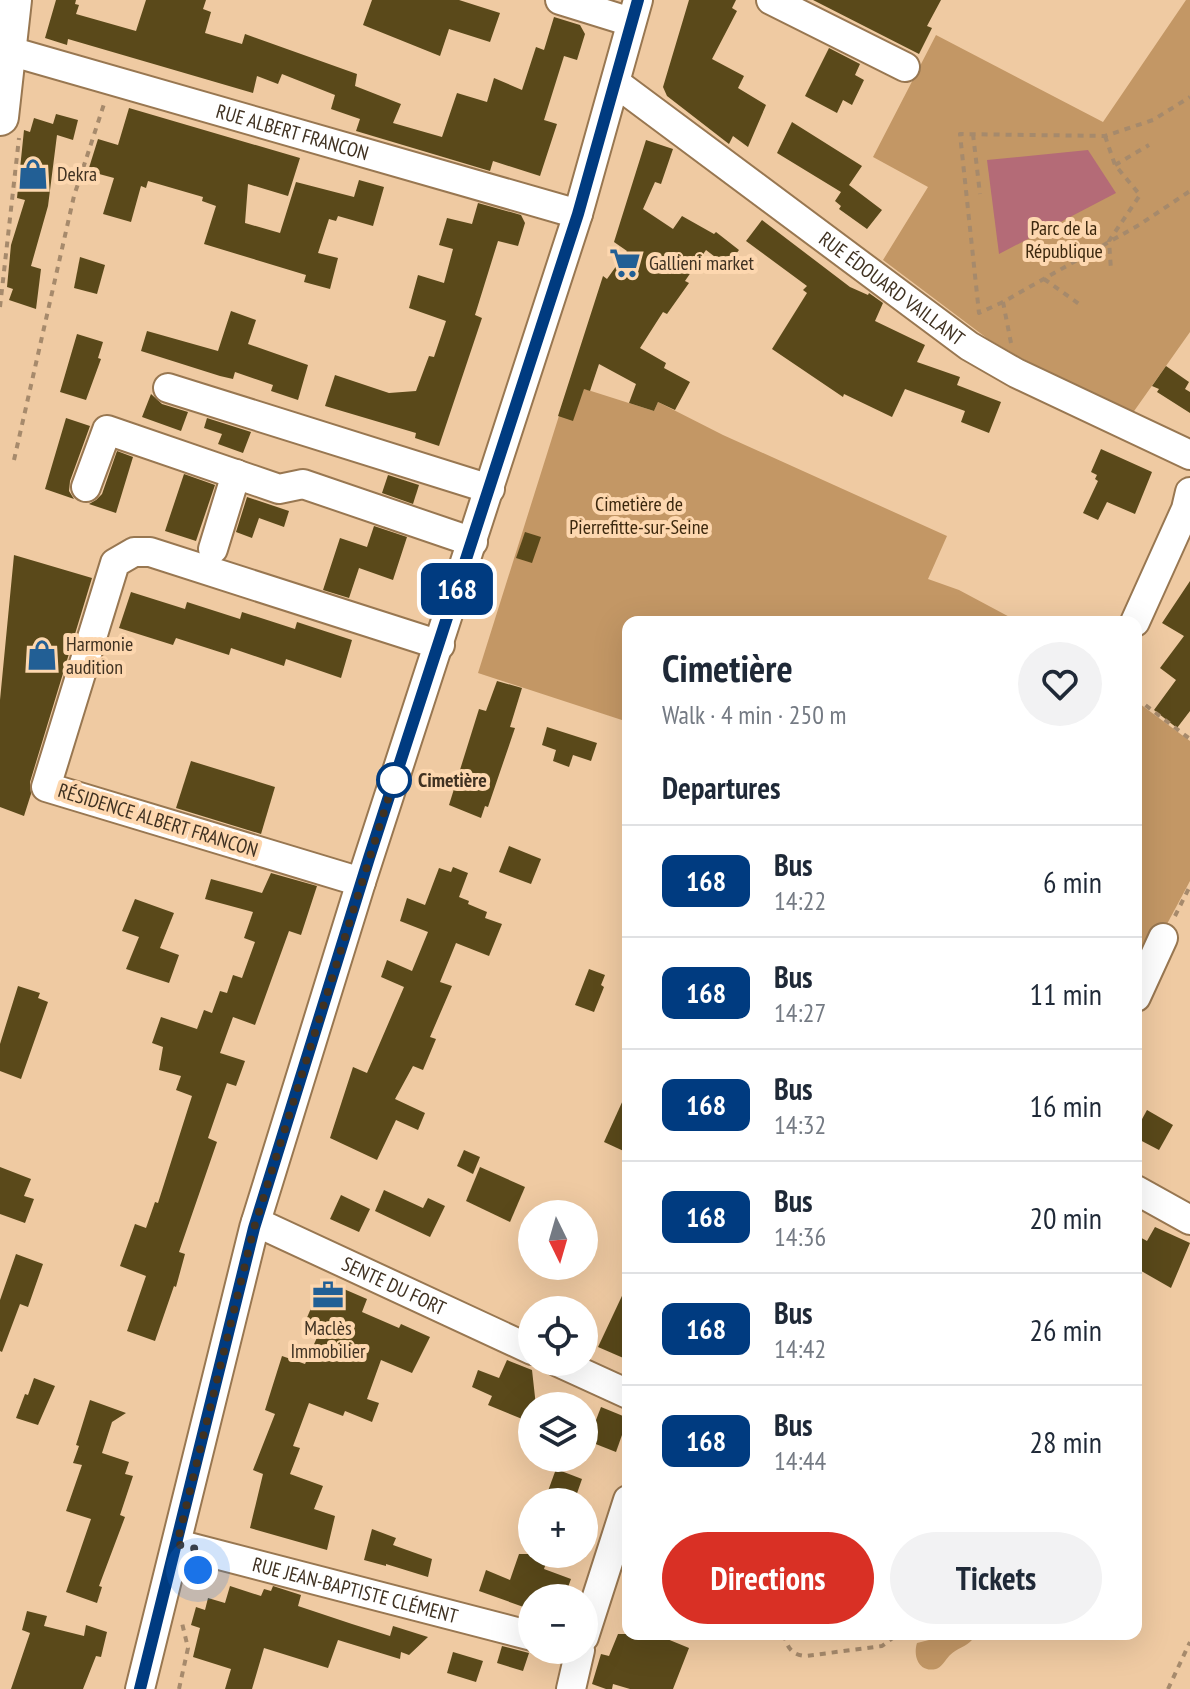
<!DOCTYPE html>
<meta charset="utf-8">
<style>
:root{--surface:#fff;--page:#f2f2f3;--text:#1f2937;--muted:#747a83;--line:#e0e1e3;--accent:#d93025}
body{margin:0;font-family:"PT Sans Narrow",sans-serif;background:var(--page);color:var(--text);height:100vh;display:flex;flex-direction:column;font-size:30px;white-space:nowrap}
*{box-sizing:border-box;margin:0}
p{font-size:26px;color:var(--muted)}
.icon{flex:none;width:44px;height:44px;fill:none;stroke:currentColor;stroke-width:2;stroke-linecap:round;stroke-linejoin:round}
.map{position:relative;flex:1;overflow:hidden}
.details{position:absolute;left:622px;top:616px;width:520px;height:1024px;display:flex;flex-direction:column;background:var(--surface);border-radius:16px;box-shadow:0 8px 32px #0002}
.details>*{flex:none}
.badge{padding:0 16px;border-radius:12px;font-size:28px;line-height:52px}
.needle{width:52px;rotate:175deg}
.tools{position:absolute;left:518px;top:1200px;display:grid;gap:16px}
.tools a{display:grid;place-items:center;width:80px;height:80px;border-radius:50%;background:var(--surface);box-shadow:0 8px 32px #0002;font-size:40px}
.you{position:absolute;width:40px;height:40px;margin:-20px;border:6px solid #fff;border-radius:50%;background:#1a73e8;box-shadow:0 0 0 12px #1a73e833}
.map>.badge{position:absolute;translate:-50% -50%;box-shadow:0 0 0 4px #fff}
h2{padding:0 40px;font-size:30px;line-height:72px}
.round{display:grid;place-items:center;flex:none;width:84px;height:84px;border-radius:42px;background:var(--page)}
.head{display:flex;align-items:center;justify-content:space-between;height:136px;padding:0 40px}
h1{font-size:38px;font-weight:600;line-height:60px}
.action{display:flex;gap:16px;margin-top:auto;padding:16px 40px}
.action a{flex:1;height:92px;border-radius:48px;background:var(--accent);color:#fff;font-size:32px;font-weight:600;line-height:92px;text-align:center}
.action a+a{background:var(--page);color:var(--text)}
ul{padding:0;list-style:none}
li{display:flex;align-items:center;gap:24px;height:112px;padding:0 40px;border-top:2px solid var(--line)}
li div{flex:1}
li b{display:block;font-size:30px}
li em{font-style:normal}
li .badge{min-width:88px;font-weight:700;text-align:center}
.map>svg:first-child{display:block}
.green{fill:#c39765}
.water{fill:#b46b77}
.building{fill:#5a491a}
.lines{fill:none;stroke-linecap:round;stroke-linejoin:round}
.minor-casing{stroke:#987751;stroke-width:32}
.major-casing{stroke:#987751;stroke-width:40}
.path{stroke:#a68a6c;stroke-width:4;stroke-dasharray:6 6;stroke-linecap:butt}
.minor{stroke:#fff;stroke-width:28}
.major{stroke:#fff;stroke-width:36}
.line-casing{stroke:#fff;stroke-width:18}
.line{stroke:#003b80;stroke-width:12}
.walk{stroke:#403222;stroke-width:8;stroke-dasharray:0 14.4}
.stop-dot{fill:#fff;stroke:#003b80;stroke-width:4}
.labels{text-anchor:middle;stroke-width:8;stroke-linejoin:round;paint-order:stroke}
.street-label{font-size:20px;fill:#403222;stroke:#fdd7af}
.poi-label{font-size:20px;fill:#403222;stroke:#fdd7af;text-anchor:start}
.park-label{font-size:20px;fill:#3c280e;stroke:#fdd7af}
.stop-label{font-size:20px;font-weight:bold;fill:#403222;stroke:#fdd7af;text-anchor:start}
</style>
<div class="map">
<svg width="1190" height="1689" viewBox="0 0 1190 1689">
<rect width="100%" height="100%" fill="#efcaa2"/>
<g class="green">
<polygon points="1186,0 1190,0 1190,332 1132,414 1021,358 988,339 883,260 928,187 873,157 936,35 1103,122"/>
<polygon points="569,384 654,411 658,402 723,435 947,536 928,579 959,590 1019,622 628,622 628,722 478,673"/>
<polygon points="1136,701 1190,741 1190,881 1136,982"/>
<path d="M 932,1634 L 972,1634 L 972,1640 C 966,1647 957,1648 950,1655 C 946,1659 941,1668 936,1669 C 918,1673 913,1655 917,1643 L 929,1640 Z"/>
</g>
<polygon class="water" points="1088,150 1116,193 999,254 987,160"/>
<g class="building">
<polygon points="56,0 76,0 75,4 79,5 76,14 136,31 146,0 206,0 203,9 211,12 205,33 242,44 245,34 357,74 355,86 401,104 393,123 442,137 457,93 487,102 494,78 522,90 536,47 544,50 554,17 580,25 585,34 577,60 564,56 544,120 557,124 540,176 493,161 490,171 356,131 360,119 331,109 335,95 282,74 278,84 257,76 253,93 68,39 67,45 45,38"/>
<polygon points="372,0 459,0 500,13 490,42 449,29 440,56 363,25"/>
<polygon points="689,0 736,0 732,8 737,11 712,59 744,76 738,88 766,105 748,147 733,136 729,144 667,96 663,87"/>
<polygon points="813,0 941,0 927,26 932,28 919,54"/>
<polygon points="829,48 860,64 855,75 864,80 852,105 843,100 837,113 805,96"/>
<polygon points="129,108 300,158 288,196 248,184 245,223 280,233 296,182 354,197 359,180 384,187 373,226 338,216 336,221 329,219 318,253 338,258 330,289 304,282 306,275 204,244 216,206 202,201 203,197 148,181 146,188 141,186 131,222 103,214 114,178 88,171 98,139 118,145"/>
<polygon points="56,114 78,120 73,140 57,135 48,206 31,266 41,269 36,309 9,300 13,289 7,287 11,245 25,200 17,198 24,130 30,132 34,118 53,124"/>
<polygon points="792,122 862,166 849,185 882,210 867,229 839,209 841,206 835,201 841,192 777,153"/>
<polygon points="646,140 673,149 661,184 655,182 643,209 673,229 682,216 714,234 716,232 739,250 727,266 706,250 685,281 689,283 667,314 663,312 640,348 666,363 664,368 690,382 675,410 658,402 654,411 629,403 636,384 599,364 590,391 584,389 573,421 558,416 603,276 607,279 627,251 614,242"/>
<polygon points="478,203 521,215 525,223 518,246 498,241 475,315 482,318 439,446 415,438 416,433 325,406 335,375 389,393 416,391 429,356 434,357 446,321 409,308 418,275 444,283 453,249 439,245 447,218 472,224"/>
<polygon points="762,220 850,287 868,295 869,293 883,303 875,321 925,345 917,362 960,377 957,385 1001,402 989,433 961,422 965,411 905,389 892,417 844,394 843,397 772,349 807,293 803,290 807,286 746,241"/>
<polygon points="80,257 105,265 97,294 74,288"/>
<polygon points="231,311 256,320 248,344 308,365 298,400 271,391 273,385 235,372 233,379 220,376 141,351 147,331 218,351"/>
<polygon points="77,334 103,342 98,358 101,359 86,400 60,392"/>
<polygon points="1166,366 1189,382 1185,389 1190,392 1190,413 1157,392 1159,389 1152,386"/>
<polygon points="151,394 162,404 188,412 181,431 142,417"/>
<polygon points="66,418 90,426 70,481 69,491 74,499 45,489"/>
<polygon points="207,418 251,432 243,453 218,444 222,434 204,428"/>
<polygon points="1101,449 1152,472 1135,514 1107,502 1098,520 1083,513 1098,481 1095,479 1097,475 1091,472"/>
<polygon points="117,451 133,457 116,513 89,504 96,500 102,494"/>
<polygon points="184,474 215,485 196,541 165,531"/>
<polygon points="388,475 419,485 413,504 382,493"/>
<polygon points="247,497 289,511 284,527 259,518 252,538 236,532"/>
<polygon points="374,526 407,537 393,580 359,568 349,598 323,590 340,538 367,547"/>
<polygon points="525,532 541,537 532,563 516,558"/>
<polygon points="14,555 92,578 30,782 31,794 24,816 0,807 0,700"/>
<polygon points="1190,581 1190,711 1177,728 1154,710 1176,680 1160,668 1184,636 1162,623"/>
<polygon points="131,592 185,609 187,602 240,619 242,612 295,629 297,622 352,640 341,678 286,659 284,666 231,648 229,655 176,638 173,645 119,628"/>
<polygon points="497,681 522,688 510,727 515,728 488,807 485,806 481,818 449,805 479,709 486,711"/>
<polygon points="547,727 597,743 591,761 573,755 569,767 553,761 556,750 542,745"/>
<polygon points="191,761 275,787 261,834 176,808"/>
<polygon points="509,846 541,859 531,884 499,872"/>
<polygon points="453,867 468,873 459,897 469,901 468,904 487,912 485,918 502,924 489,956 456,943 440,982 452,986 430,1037 436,1039 423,1070 413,1066 395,1099 425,1113 418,1130 396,1120 377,1160 330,1138 353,1067 367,1073 404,987 381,977 387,960 412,971 428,932 400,921 407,898 425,905 439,868 451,872"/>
<polygon points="271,873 317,886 301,935 289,931 255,1025 233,1017 220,1053 245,1061 236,1086 227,1083 208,1138 217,1142 179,1252 185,1254 176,1287 174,1286 155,1341 127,1331 146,1276 120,1266 135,1224 146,1228 155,1202 158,1203 192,1096 176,1090 181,1076 159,1070 163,1047 152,1043 161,1017 197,1029 204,1010 212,1013 220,991 227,993 233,975 242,978 255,942 244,938 253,912 205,899 211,879 262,893"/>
<polygon points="135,899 174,913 160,948 179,955 169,983 126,969 139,937 122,931"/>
<polygon points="589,969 605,975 601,985 604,987 594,1012 575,1005"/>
<polygon points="18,986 40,993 38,998 48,1002 21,1079 0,1071 0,1044"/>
<polygon points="628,1089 628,1153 604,1142"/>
<polygon points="1147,1110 1173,1125 1159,1150 1136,1138 1136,1130"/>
<polygon points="464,1150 480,1157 473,1174 457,1166"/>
<polygon points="0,1167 31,1179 24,1196 34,1199 25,1223 0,1214"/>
<polygon points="480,1167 525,1187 510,1222 466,1201"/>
<polygon points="384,1190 423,1208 428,1198 445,1206 430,1237 375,1211"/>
<polygon points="341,1195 370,1209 359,1232 330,1219"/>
<polygon points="1155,1227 1190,1243 1171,1288 1136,1268 1136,1235 1147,1241"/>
<polygon points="16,1254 43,1264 28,1307 20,1304 2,1352 0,1351 0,1300"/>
<polygon points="323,1280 367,1299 362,1312 399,1328 401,1324 430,1337 412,1373 381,1360 367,1399 379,1403 372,1422 345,1411 343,1416 309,1403 293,1446 300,1448 290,1474 323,1486 314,1509 335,1516 327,1550 250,1528 263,1474 253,1470 275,1414 265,1410 282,1356 305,1364 320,1331 303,1327"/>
<polygon points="628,1283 628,1360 598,1347"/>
<polygon points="507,1360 532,1370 536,1406 532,1406 532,1423 488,1405 492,1396 472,1387 478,1370 499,1378"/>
<polygon points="34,1378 55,1386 38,1425 16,1418 25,1394 28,1395"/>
<polygon points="90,1400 126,1413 112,1422 102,1453 129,1462 125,1474 133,1476 120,1515 125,1517 99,1586 102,1587 97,1603 66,1592 91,1519 66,1511 82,1465 73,1463 79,1446 76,1445"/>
<polygon points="601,1407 628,1418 616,1452 588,1441"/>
<polygon points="556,1469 582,1479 574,1502 544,1502"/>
<polygon points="372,1529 396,1538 393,1545 432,1559 428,1577 386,1564 386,1566 364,1560"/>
<polygon points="519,1554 549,1554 544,1569 571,1579 564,1598 547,1592 545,1598 532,1598 532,1610 479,1591 486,1570 510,1580"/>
<polygon points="230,1586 261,1596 264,1589 271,1591 273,1586 301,1595 298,1606 352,1624 390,1636 393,1626 428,1637 409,1655 401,1652 400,1659 338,1640 328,1668 264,1648 252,1689 225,1689 231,1669 193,1657 200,1628 191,1625 196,1607 205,1610 208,1598 225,1603"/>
<polygon points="27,1611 47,1616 44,1626 84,1636 86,1625 107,1632 101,1657 96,1656 83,1689 11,1689 30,1633 22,1630"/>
<polygon points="618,1634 655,1634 689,1648 673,1689 630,1689 613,1684 612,1689 606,1689 592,1684 601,1654 609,1656"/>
<polygon points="502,1646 529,1653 523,1671 497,1663"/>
<polygon points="453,1652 483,1661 476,1682 447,1673"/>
</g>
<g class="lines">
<defs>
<g id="minor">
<polyline points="560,0 631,22"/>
<polyline points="771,0 905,67"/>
<path id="s1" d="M 6,50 L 578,214"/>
<path id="s2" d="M 616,83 L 969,346 L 1016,373 L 1190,455"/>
<polyline points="168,388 490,489"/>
<polyline points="86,487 107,430 279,489 303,484 473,542"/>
<polyline points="213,549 236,474"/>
<polyline points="1135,622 1186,509 1190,492"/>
<polyline points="361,882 46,787 115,563 134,552 150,552 440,645"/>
<polyline points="1136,997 1163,938"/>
<polyline points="1136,1190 1190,1220"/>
<path id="s3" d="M 256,1222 L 532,1350"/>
<polyline points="558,1362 628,1394"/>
<path id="s4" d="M 177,1544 L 532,1636"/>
<polyline points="584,1637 628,1500"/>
<polyline points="140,1689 254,1228 361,882 578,214 638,0"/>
<polyline points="571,1689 580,1650"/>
</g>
<polyline id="major" points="0,117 13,0"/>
</defs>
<use href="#minor" class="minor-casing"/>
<use href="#major" class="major-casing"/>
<g class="path">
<polyline points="973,134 980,194"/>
<polyline points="1105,136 1115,165 1140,195 1109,241 1111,270"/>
<polyline points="1115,165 1149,145"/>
<polyline points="1044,279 1082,306"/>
<polyline points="1003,302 979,313 960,134 1105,136 1153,120 1190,97"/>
<polyline points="0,307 19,138"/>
<polyline points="1011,343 1003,302 1139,225 1190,191"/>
<polyline points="14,460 74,196 105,101"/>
<polyline points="1136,698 1190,739"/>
<polyline points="1175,916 1190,886"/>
<path d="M 784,1634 C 787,1648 792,1655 806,1656 L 882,1646 L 898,1634"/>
<polyline points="179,1689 188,1648 182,1623"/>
<polyline points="1168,1689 1190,1642"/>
</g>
<use href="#minor" class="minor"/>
<use href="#major" class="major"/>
</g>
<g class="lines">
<defs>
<polyline id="line" points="140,1689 254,1228 369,858 578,214 638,0"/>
</defs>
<use href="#line" class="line-casing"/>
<use href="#line" class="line"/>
<polyline class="walk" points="198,1570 203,1551 177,1544 254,1228 394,780"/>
</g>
<defs>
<symbol id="shop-bare" viewBox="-9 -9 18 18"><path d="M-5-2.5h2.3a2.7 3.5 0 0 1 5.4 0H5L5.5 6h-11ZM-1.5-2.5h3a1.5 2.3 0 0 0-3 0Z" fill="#225f95" stroke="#fdd7af" stroke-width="2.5" paint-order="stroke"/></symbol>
<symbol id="supermarket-bare" viewBox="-9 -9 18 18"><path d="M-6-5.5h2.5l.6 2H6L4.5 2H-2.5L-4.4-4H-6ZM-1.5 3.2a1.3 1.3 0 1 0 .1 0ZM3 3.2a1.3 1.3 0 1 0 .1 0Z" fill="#225f95" stroke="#fdd7af" stroke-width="2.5" paint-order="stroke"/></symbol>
<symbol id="office-bare" viewBox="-9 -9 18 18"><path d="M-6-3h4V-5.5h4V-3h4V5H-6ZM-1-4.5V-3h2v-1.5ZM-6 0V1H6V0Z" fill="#225f95" stroke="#fdd7af" stroke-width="2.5" paint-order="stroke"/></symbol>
</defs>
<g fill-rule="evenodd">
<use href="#shop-bare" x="11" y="152" width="44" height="44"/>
<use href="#supermarket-bare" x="603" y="241" width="44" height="44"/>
<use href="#shop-bare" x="20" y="633" width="44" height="44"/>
<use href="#office-bare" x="306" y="1273" width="44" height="44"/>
</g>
<circle class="stop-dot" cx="394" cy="780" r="16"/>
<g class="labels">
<g class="street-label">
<text dy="7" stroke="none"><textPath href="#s1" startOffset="298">RUE ALBERT FRANCON</textPath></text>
<text dy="7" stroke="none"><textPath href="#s2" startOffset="344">RUE ÉDOUARD VAILLANT</textPath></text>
<text transform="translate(158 820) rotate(17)" y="7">RÉSIDENCE ALBERT FRANCON</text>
<text dy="7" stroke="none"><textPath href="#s3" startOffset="152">SENTE DU FORT</textPath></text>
<text dy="7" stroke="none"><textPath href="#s4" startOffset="184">RUE JEAN-BAPTISTE CLÉMENT</textPath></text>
</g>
<g class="poi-label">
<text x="57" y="181">Dekra</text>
<text x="649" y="270">Gallieni market</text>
<text x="66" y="651">Harmonie<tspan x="66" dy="23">audition</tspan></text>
<text x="328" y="1335" text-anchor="middle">Maclès<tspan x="328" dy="23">Immobilier</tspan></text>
</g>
<g class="park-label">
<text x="1064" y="235">Parc de la<tspan x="1064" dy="23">République</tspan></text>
<text x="639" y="511">Cimetière de<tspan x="639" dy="23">Pierrefitte-sur-Seine</tspan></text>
</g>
<g class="stop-label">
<text x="418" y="787">Cimetière</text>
</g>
</g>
</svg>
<div class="tools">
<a><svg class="needle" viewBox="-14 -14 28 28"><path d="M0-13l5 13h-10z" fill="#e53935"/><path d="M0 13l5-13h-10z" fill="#747a83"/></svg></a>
<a><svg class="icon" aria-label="locate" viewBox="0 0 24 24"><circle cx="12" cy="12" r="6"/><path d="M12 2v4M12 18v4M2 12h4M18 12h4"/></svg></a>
<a><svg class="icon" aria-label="layers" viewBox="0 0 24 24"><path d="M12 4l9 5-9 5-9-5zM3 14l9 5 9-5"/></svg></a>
<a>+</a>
<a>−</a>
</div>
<div class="you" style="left:198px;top:1570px"></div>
<b class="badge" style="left:457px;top:589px;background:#003b80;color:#fff">168</b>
<section class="details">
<div class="head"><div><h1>Cimetière</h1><p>Walk · 4 min · 250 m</p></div><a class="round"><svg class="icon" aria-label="heart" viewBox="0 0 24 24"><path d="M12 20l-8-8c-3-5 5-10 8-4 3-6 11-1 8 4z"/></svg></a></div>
<h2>Departures</h2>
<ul>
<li><span class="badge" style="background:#003b80;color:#fff">168</span><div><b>Bus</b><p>14:22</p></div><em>6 min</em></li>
<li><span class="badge" style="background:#003b80;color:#fff">168</span><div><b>Bus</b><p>14:27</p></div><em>11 min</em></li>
<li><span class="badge" style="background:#003b80;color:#fff">168</span><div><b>Bus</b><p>14:32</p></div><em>16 min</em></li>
<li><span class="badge" style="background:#003b80;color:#fff">168</span><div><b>Bus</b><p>14:36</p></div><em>20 min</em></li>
<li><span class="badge" style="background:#003b80;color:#fff">168</span><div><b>Bus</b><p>14:42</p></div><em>26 min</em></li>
<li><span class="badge" style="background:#003b80;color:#fff">168</span><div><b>Bus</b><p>14:44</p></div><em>28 min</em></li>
</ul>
<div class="action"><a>Directions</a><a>Tickets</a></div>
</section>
</div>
